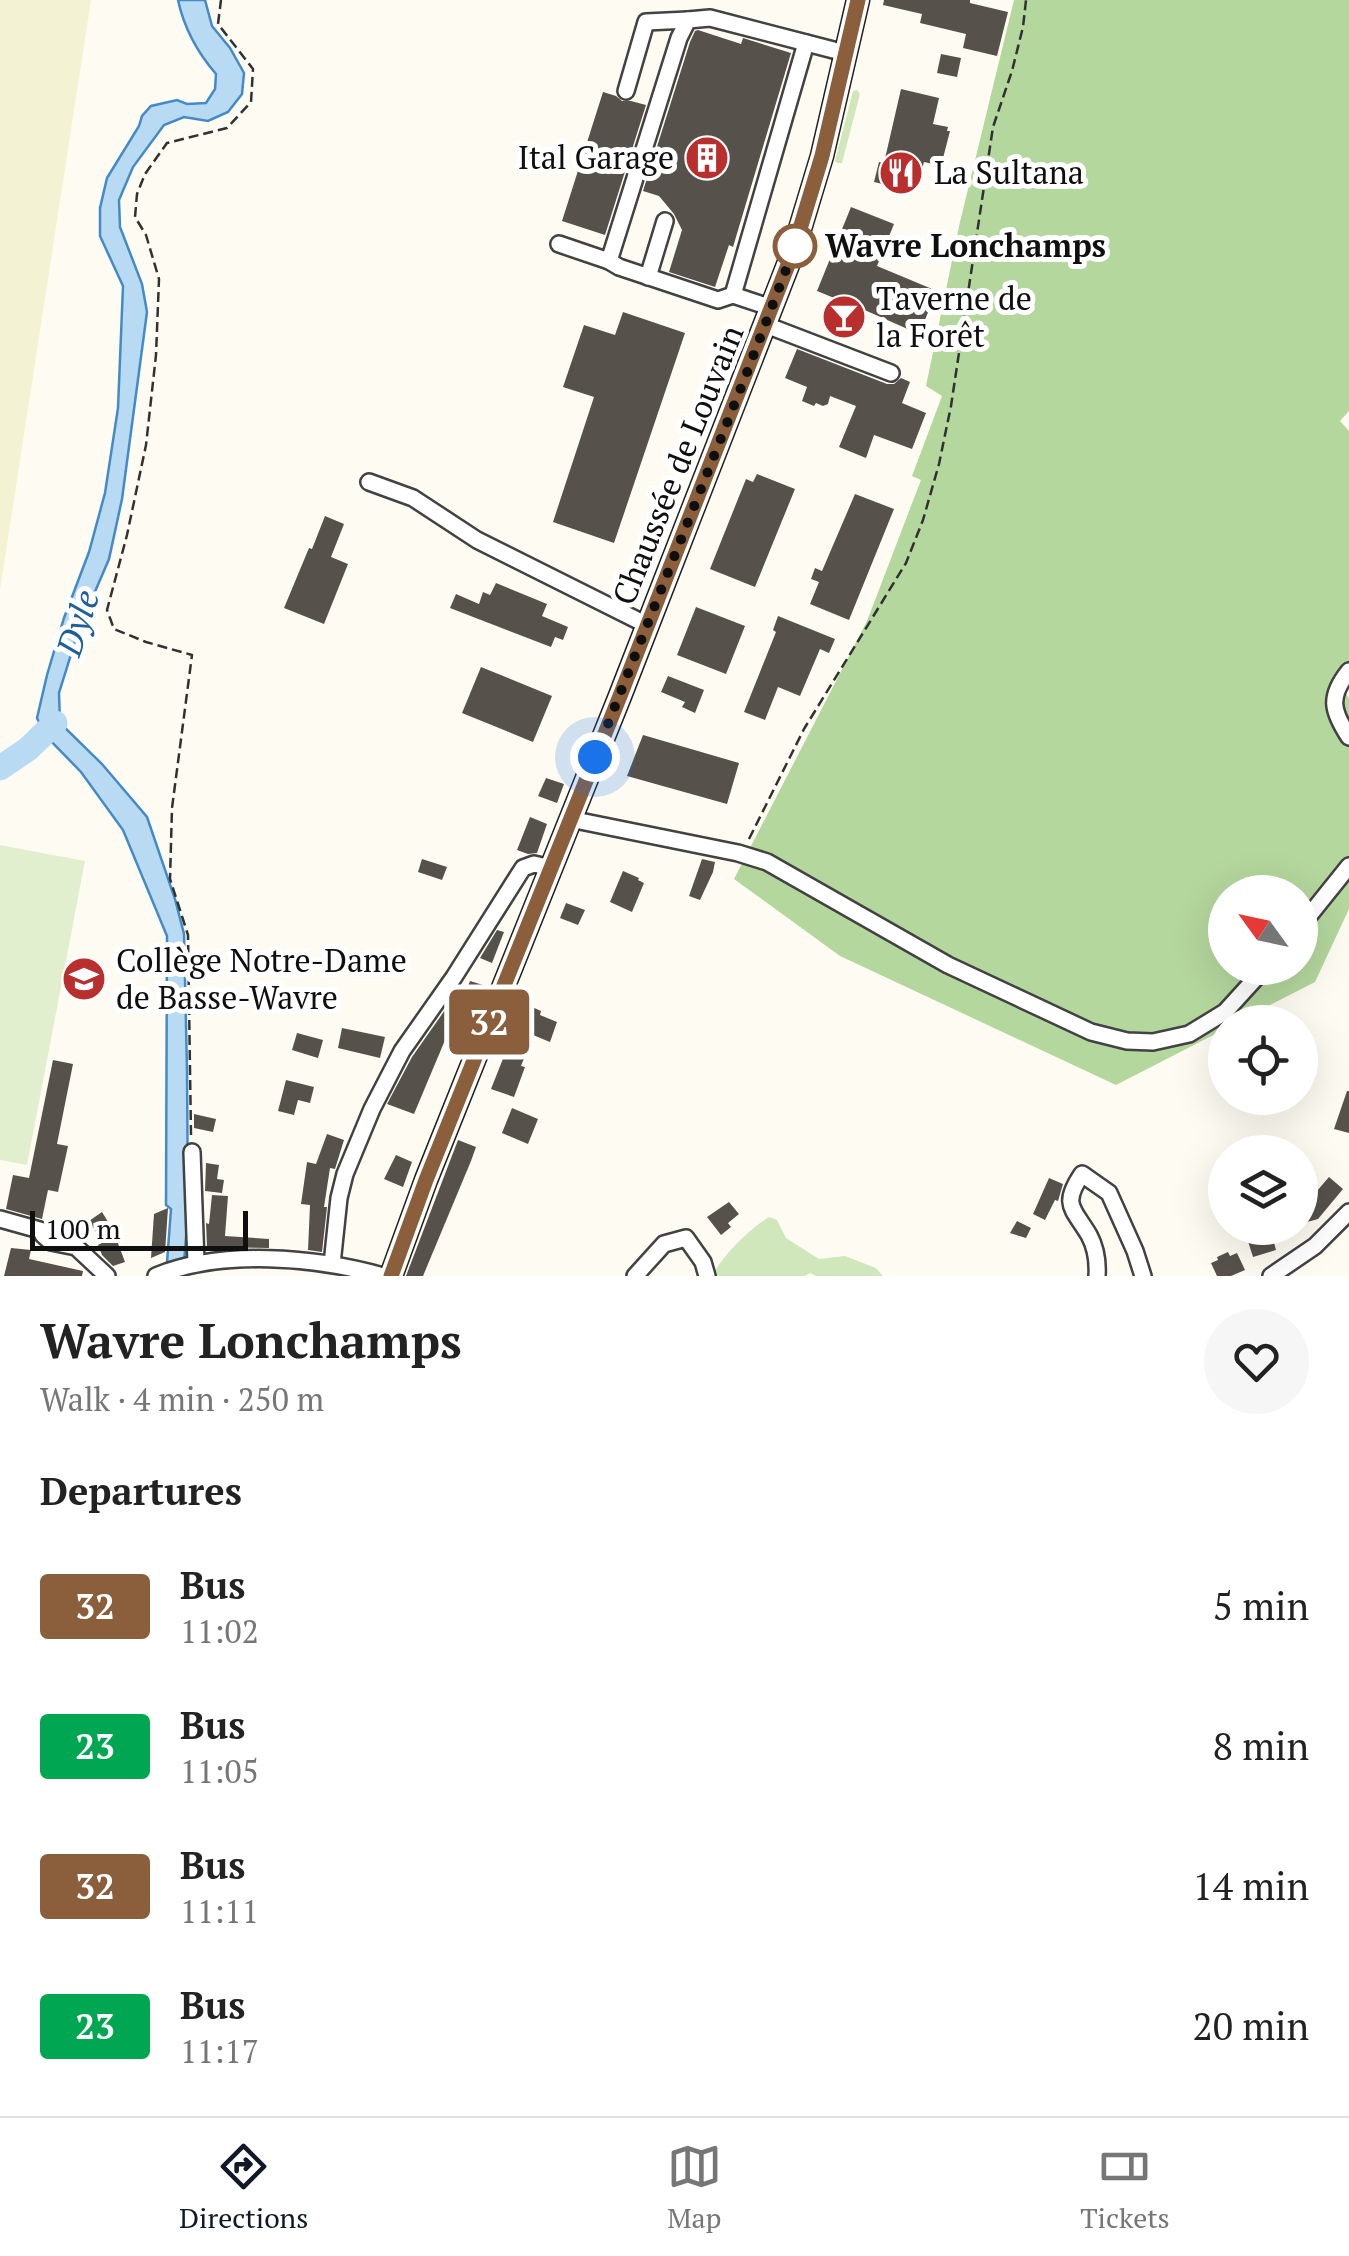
<!DOCTYPE html>
<meta charset="utf-8">
<style>
:root{--surface:#fff;--page:#f6f6f6;--text:#222;--muted:#767676;--line:#e0e0e0;--accent:#111827}
body{margin:0;font-family:"PT Serif",serif;background:var(--page);color:var(--text);height:100vh;display:flex;flex-direction:column;font-size:38px;white-space:nowrap}
*{box-sizing:border-box;margin:0}
p{font-size:32px;color:var(--muted)}
.icon{flex:none;width:55px;height:55px;fill:none;stroke:currentColor;stroke-width:2;stroke-linecap:round;stroke-linejoin:round}
.map{position:relative;height:1276px;overflow:hidden}
.drawer{display:flex;flex-direction:column;background:var(--surface);flex:1}
.drawer>*{flex:none}
.badge{padding:0 20px;border-radius:8px;font-size:35px;line-height:65px}
.needle{width:65px;rotate:303deg}
.controls{position:absolute;left:1208px;top:875px;display:grid;gap:20px}
.controls a{display:grid;place-items:center;width:110px;height:110px;border-radius:50%;background:var(--surface);box-shadow:0 10px 40px #0002;font-size:50px}
.scale{position:absolute;left:30px;bottom:25px;width:218px;box-sizing:border-box;padding-left:10px;border:5px solid #0f0f0f;border-top:0;font-size:28px;line-height:35px;white-space:nowrap;color:#0f0f0f;-webkit-text-stroke:8px #fff;paint-order:stroke}
.you{position:absolute;width:50px;height:50px;margin:-25px;border:8px solid #fff;border-radius:50%;background:#1a73e8;box-shadow:0 0 0 15px #1a73e833}
.map>.badge{position:absolute;translate:-50% -50%;box-shadow:0 0 0 5px #fff}
h2{padding:0 40px;font-size:38px;line-height:90px}
.round{display:grid;place-items:center;flex:none;width:105px;height:105px;border-radius:52px;background:var(--page)}
.overview{display:flex;align-items:center;justify-content:space-between;height:170px;padding:0 40px}
h1{font-size:48px;font-weight:700;line-height:75px}
ul{padding:0;list-style:none}
li{display:flex;align-items:center;gap:30px;height:140px;padding:0 40px}
li div{flex:1}
li b{display:block;font-size:38px}
li em{font-style:normal}
li .badge{min-width:110px;font-weight:700;text-align:center}
.menu{display:flex;justify-content:space-around;align-items:center;height:140px;border-top:2px solid var(--line);background:var(--surface);font-size:28px;color:var(--muted)}
.menu a{display:grid;justify-items:center;gap:5px}
.menu .on{color:var(--accent)}
.map>svg:first-child{display:block}
.farmland{fill:#f3f2d3}
.green{fill:#d0e7bc}
.forest{fill:#b4d79d;fill-rule:evenodd}
.pitch{fill:#e2efce}
.water{fill:#b9daf3;stroke:#448bc6;stroke-width:2.5}
.lines{fill:none;stroke-linecap:round;stroke-linejoin:round}
.river{stroke:#b9daf3;stroke-width:25}
.building{fill:#57514c}
.minor-casing{stroke:#424242;stroke-width:20}
.major-casing{stroke:#202020;stroke-width:25}
.path{stroke:#313131;stroke-width:2.5;stroke-dasharray:10 5;stroke-linecap:butt}
.minor{stroke:#fff;stroke-width:15}
.major{stroke:#f1d86f;stroke-width:20}
.line-casing{stroke:#fff;stroke-width:22}
.line{stroke:#8b5e3c;stroke-width:15}
.walk{stroke:#0f0f0f;stroke-width:10;stroke-dasharray:0 18}
.stop-dot{fill:#fff;stroke:#8b5e3c;stroke-width:5}
.labels{text-anchor:middle;stroke-width:10;stroke-linejoin:round;paint-order:stroke}
.poi-label{font-size:32px;fill:#0f0f0f;stroke:#fff;text-anchor:start}
.stop-label{font-size:32px;font-weight:bold;fill:#0f0f0f;stroke:#fff;text-anchor:start}
.street-label{font-size:32px;fill:#0f0f0f;stroke:#fff}
.water-label{font-size:35px;font-style:italic;fill:#1e5e9a;stroke:#fff}
</style>
<div class="map">
<svg width="1349" height="1276" viewBox="0 0 1349 1276">
<rect width="100%" height="100%" fill="#fefcf2"/>
<polygon class="farmland" points="0,0 91,0 0,590"/>
<g class="green">
<polygon points="857,90 860,94 842,163 837,163 835,161 853,91"/>
<path d="M 769,1217 L 777,1220 L 786,1238 L 819,1259 L 845,1256 L 876,1268 L 883,1276 L 816,1276 L 810,1273 L 805,1276 L 712,1276 C 724,1254 747,1231 769,1217 Z"/>
</g>
<path class="forest" d="M 1014,0 L 1349,0 L 1349,411 L 1340,421 L 1349,431 L 1349,676 L 1342,689 L 1349,698 L 1349,909 L 1315,982 L 1237,1022 L 1225,1022 L 1225,1029 L 1116,1085 L 840,956 L 734,879 L 867,621 L 921,480 L 912,476 L 942,396 L 926,386 L 960,222 ZM 1225,892 L 1300,892 L 1300,968 L 1225,968 Z"/>
<polygon class="pitch" points="0,845 85,861 27,1165 0,1160"/>
<path class="water" d="M 178,0 L 205,0 L 212,26 L 230,48 L 244,73 L 242,94 L 228,112 L 208,121 L 184,117 L 164,125 L 133,167 L 119,200 L 120,227 L 142,284 L 147,312 L 122,499 L 109,559 L 79,629 L 59,693 L 60,723 L 102,764 L 147,817 L 175,899 L 184,934 L 187,1070 L 188,1212 L 183,1276 L 166,1276 L 171,1209 L 166,1205 L 167,936 L 123,830 L 81,772 L 46,736 L 37,718 L 47,675 L 64,618 L 89,552 L 105,493 L 118,408 L 123,286 L 100,236 L 100,208 L 107,178 L 139,126 L 142,116 L 151,106 L 177,100 L 187,104 L 206,103 L 215,89 L 216,74 C 197,52 184,28 178,0 Z"/>
<g class="lines">
<polyline class="river" points="0,768 28,749 55,723"/>
</g>
<g class="building">
<polygon points="884,0 970,0 970,3 1008,12 997,56 963,48 966,34 920,23 922,14 883,5"/>
<polygon points="698,30 741,44 743,38 791,53 733,247 729,245 715,287 669,272 682,230 674,214 659,196 643,191 690,42 695,31"/>
<polygon points="941,54 961,58 957,77 937,73"/>
<polygon points="901,89 939,98 933,124 948,127 947,131 950,131 941,166 924,162 917,187 905,184 904,189 874,182 879,162 884,163"/>
<polygon points="603,92 616,96 622,101 631,101 646,105 605,235 562,221"/>
<polygon points="851,207 894,224 877,266 937,291 919,334 860,308 848,335 828,326 839,300 817,291"/>
<polygon points="623,312 685,333 614,543 553,522 594,397 563,387 584,325 615,335"/>
<polygon points="797,349 887,384 894,384 901,378 910,382 902,403 926,413 912,449 874,435 866,458 839,447 856,406 830,396 828,404 823,406 816,403 814,406 802,401 807,387 785,378"/>
<polygon points="757,474 795,489 755,587 710,569 746,479 753,482"/>
<polygon points="855,494 894,509 849,620 810,604 819,582 811,579 815,568 822,571"/>
<polygon points="325,516 344,524 331,557 348,564 324,624 284,608 309,548 312,549"/>
<polygon points="496,583 547,604 542,616 568,627 563,640 555,637 551,647 450,608 456,594 479,604 483,592 490,595"/>
<polygon points="696,607 745,626 726,674 677,655"/>
<polygon points="778,616 835,639 829,653 820,649 800,696 778,687 765,720 744,712 776,632 773,630"/>
<polygon points="481,667 552,696 533,742 462,713"/>
<polygon points="668,676 704,690 695,713 682,707 685,702 661,692"/>
<polygon points="643,735 739,763 727,804 627,776"/>
<polygon points="546,778 564,784 557,803 538,796"/>
<polygon points="530,817 547,824 537,853 528,854 517,850"/>
<polygon points="422,859 447,867 442,880 418,872"/>
<polygon points="702,859 715,862 713,872 700,900 689,896"/>
<polygon points="623,871 639,878 638,880 644,883 632,912 610,902"/>
<polygon points="566,903 585,910 578,925 560,918"/>
<polygon points="497,930 504,932 492,963 480,958"/>
<polygon points="470,981 483,985 474,1006 462,1002"/>
<polygon points="452,1000 461,1002 414,1114 387,1104 412,1057"/>
<polygon points="532,1007 541,1011 540,1015 557,1022 550,1042 533,1035 521,1066 525,1067 514,1097 491,1089 508,1046 511,1041 518,1043"/>
<polygon points="342,1028 385,1037 380,1058 338,1048"/>
<polygon points="297,1033 323,1040 318,1058 292,1050"/>
<polygon points="53,1060 73,1064 57,1144 68,1146 58,1192 48,1190 42,1219 6,1209 13,1175 29,1178"/>
<polygon points="286,1080 314,1087 310,1103 298,1100 294,1115 278,1111"/>
<polygon points="1347,1091 1349,1091 1349,1133 1334,1129"/>
<polygon points="512,1108 538,1119 528,1144 502,1133"/>
<polygon points="194,1114 216,1119 213,1132 194,1128"/>
<polygon points="327,1134 344,1140 335,1169 330,1168 324,1207 327,1207 322,1252 308,1250 310,1205 301,1204 307,1162 316,1164"/>
<polygon points="458,1140 476,1147 471,1161 423,1276 406,1276"/>
<polygon points="396,1155 412,1162 403,1187 384,1179"/>
<polygon points="206,1163 219,1165 217,1179 224,1180 222,1193 205,1191"/>
<polygon points="1329,1177 1343,1189 1318,1219 1300,1224 1300,1202 1310,1199"/>
<polygon points="1049,1178 1063,1184 1058,1201 1055,1200 1045,1220 1033,1214"/>
<polygon points="212,1195 228,1196 225,1236 269,1239 269,1248 207,1247 206,1223 209,1224"/>
<polygon points="729,1202 739,1214 728,1223 731,1227 721,1235 707,1217"/>
<polygon points="168,1208 165,1252 151,1258 154,1214"/>
<polygon points="102,1212 113,1230 125,1262 113,1266 102,1255 98,1245 102,1243 89,1221"/>
<polygon points="1017,1221 1031,1228 1026,1238 1010,1233"/>
<polygon points="1270,1228 1276,1250 1253,1257 1246,1235"/>
<polygon points="11,1248 31,1250 29,1259 83,1271 82,1276 4,1276"/>
<polygon points="1228,1252 1230,1256 1237,1253 1245,1270 1231,1276 1217,1276 1211,1263 1218,1260 1217,1257"/>
</g>
<g class="lines">
<defs>
<g id="minor">
<polyline points="626,91 646,22 688,20"/>
<polyline points="559,244 609,261"/>
<polyline points="648,277 665,221"/>
<polyline points="733,295 806,43"/>
<polyline points="772,308 733,295 718,300 619,267 609,261 679,38 688,20 710,18 845,53"/>
<polyline points="766,325 891,373"/>
<polyline points="369,482 413,498 477,540 647,625"/>
<path d="M 1349,671 C 1328,697 1332,711 1349,737"/>
<polyline points="570,819 738,853 767,862 948,965 1091,1032 1127,1041 1153,1042 1189,1034 1225,1012 1265,968"/>
<polyline points="1300,927 1349,866"/>
<polyline points="192,1152 196,1263"/>
<polyline points="0,1219 43,1231 43,1235 51,1242 76,1247 107,1276"/>
<polyline points="332,1264 339,1198 345,1174 372,1109 402,1051 454,977 523,868 534,864 551,868"/>
<path d="M 156,1276 C 221,1249 316,1257 383,1276"/>
<polyline points="635,1276 664,1244 686,1238 703,1262 707,1276"/>
<path d="M 1097,1276 C 1098,1261 1096,1248 1089,1235 C 1073,1208 1061,1205 1082,1174 L 1109,1193 L 1135,1251 L 1143,1276"/>
<polyline points="1271,1276 1315,1246 1349,1212"/>
</g>
<polyline id="major" points="391,1276 426,1180 620,696 793,252 822,156 858,0"/>
</defs>
<use href="#minor" class="minor-casing"/>
<use href="#major" class="major-casing"/>
<g class="path">
<polyline points="749,839 804,729 906,563 923,520 939,464 951,406 993,127 1012,71 1023,27 1026,0"/>
<polyline points="191,1135 188,935 170,879 172,808 192,655 146,642 114,629 107,610 127,535 146,445 156,355 159,279 146,235 135,217 137,194 145,174 167,143 227,128 251,102 253,69 218,24 221,0"/>
</g>
<use href="#minor" class="minor"/>
<use href="#major" class="major"/>
</g>
<g class="lines">
<defs>
<polyline id="line" points="391,1276 426,1180 620,696 793,252 822,156 858,0"/>
</defs>
<use href="#line" class="line-casing"/>
<use href="#line" class="line"/>
<polyline class="walk" points="595,757 746,375 795,246"/>
</g>
<defs>
<symbol id="building-disc" viewBox="-11 -11 22 22"><circle r="9.5" fill="#b82f2e" stroke="#fff"/><path d="M-4-6H4V6H1V3H-1V6H-4ZM-2.5-4.3h1.7v1.8h-1.7ZM.8-4.3h1.7v1.8H.8ZM-2.5-1h1.7V.8h-1.7ZM.8-1h1.7V.8H.8Z" fill="#fff"/></symbol>
<symbol id="restaurant-disc" viewBox="-11 -11 22 22"><circle r="9.5" fill="#b82f2e" stroke="#fff"/><path d="M-5-6h1v4h1v-4h1v4h1v-4h1v5L-1.5 .5V6h-2V.5L-5-1ZM5-6V6H3V1.5H1.5Q1.5-4 5-6Z" fill="#fff"/></symbol>
<symbol id="bar-disc" viewBox="-11 -11 22 22"><circle r="9.5" fill="#b82f2e" stroke="#fff"/><path d="M-6-5H6L.8 .8V4.5H3.5V6h-7V4.5H-.8V.8Z" fill="#fff"/></symbol>
<symbol id="school-disc" viewBox="-11 -11 22 22"><circle r="9.5" fill="#b82f2e" stroke="#fff"/><path d="M0-5L7-2L0 1L-7-2ZM-4 1L0 2.5L4 1V4Q0 6-4 4Z" fill="#fff"/></symbol>
</defs>
<g fill-rule="evenodd">
<use href="#building-disc" x="682" y="133" width="50" height="50"/>
<use href="#restaurant-disc" x="876" y="148" width="50" height="50"/>
<use href="#bar-disc" x="819" y="292" width="50" height="50"/>
<use href="#school-disc" x="59" y="954" width="50" height="50"/>
</g>
<circle class="stop-dot" cx="795" cy="246" r="20"/>
<g class="labels">
<g class="poi-label">
<text x="674" y="169" text-anchor="end">Ital Garage</text>
<text x="934" y="184">La Sultana</text>
<text x="876" y="310">Taverne de<tspan x="876" dy="37">la Forêt</tspan></text>
<text x="116" y="972">Collège Notre-Dame<tspan x="116" dy="37">de Basse-Wavre</tspan></text>
</g>
<g class="stop-label">
<text x="825" y="257">Wavre Lonchamps</text>
</g>
<g class="street-label">
<text transform="translate(678 465) rotate(-68)" y="11">Chaussée de Louvain</text>
</g>
<g class="water-label">
<text transform="translate(78 623) rotate(-72)" y="12">Dyle</text>
</g>
</g>
</svg>
<div class="controls">
<a><svg class="needle" viewBox="-14 -14 28 28"><path d="M0-13l5 13h-10z" fill="#e53935"/><path d="M0 13l5-13h-10z" fill="#767676"/></svg></a>
<a><svg class="icon" aria-label="locate" viewBox="0 0 24 24"><circle cx="12" cy="12" r="6"/><path d="M12 2v4M12 18v4M2 12h4M18 12h4"/></svg></a>
<a><svg class="icon" aria-label="layers" viewBox="0 0 24 24"><path d="M12 4l9 5-9 5-9-5zM3 14l9 5 9-5"/></svg></a>
</div>
<div class="scale">100 m</div>
<div class="you" style="left:595px;top:757px"></div>
<b class="badge" style="left:489px;top:1022px;background:#8b5e3c;color:#fff">32</b>
</div>
<section class="drawer">
<div class="overview"><div><h1>Wavre Lonchamps</h1><p>Walk · 4 min · 250 m</p></div><a class="round"><svg class="icon" aria-label="heart" viewBox="0 0 24 24"><path d="M12 20l-8-8c-3-5 5-10 8-4 3-6 11-1 8 4z"/></svg></a></div>
<h2>Departures</h2>
<ul>
<li><span class="badge" style="background:#8b5e3c;color:#fff">32</span><div><b>Bus</b><p>11:02</p></div><em>5 min</em></li>
<li><span class="badge" style="background:#00a651;color:#fff">23</span><div><b>Bus</b><p>11:05</p></div><em>8 min</em></li>
<li><span class="badge" style="background:#8b5e3c;color:#fff">32</span><div><b>Bus</b><p>11:11</p></div><em>14 min</em></li>
<li><span class="badge" style="background:#00a651;color:#fff">23</span><div><b>Bus</b><p>11:17</p></div><em>20 min</em></li>
</ul>
</section>
<nav class="menu">
<a class="on"><svg class="icon" aria-label="directions" viewBox="0 0 24 24"><path d="M12 3l9 9-9 9-9-9zM9 14v-3h6M13 9l2 2-2 2"/></svg>Directions</a>
<a><svg class="icon" aria-label="map" viewBox="0 0 24 24"><path d="M3 6l6-2 6 2 6-2v14l-6 2-6-2-6 2zM9 4v14M15 6v14"/></svg>Map</a>
<a><svg class="icon" aria-label="tickets" viewBox="0 0 24 24"><path d="M3 7h18v10H3zM15 7v10"/></svg>Tickets</a>
</nav>
